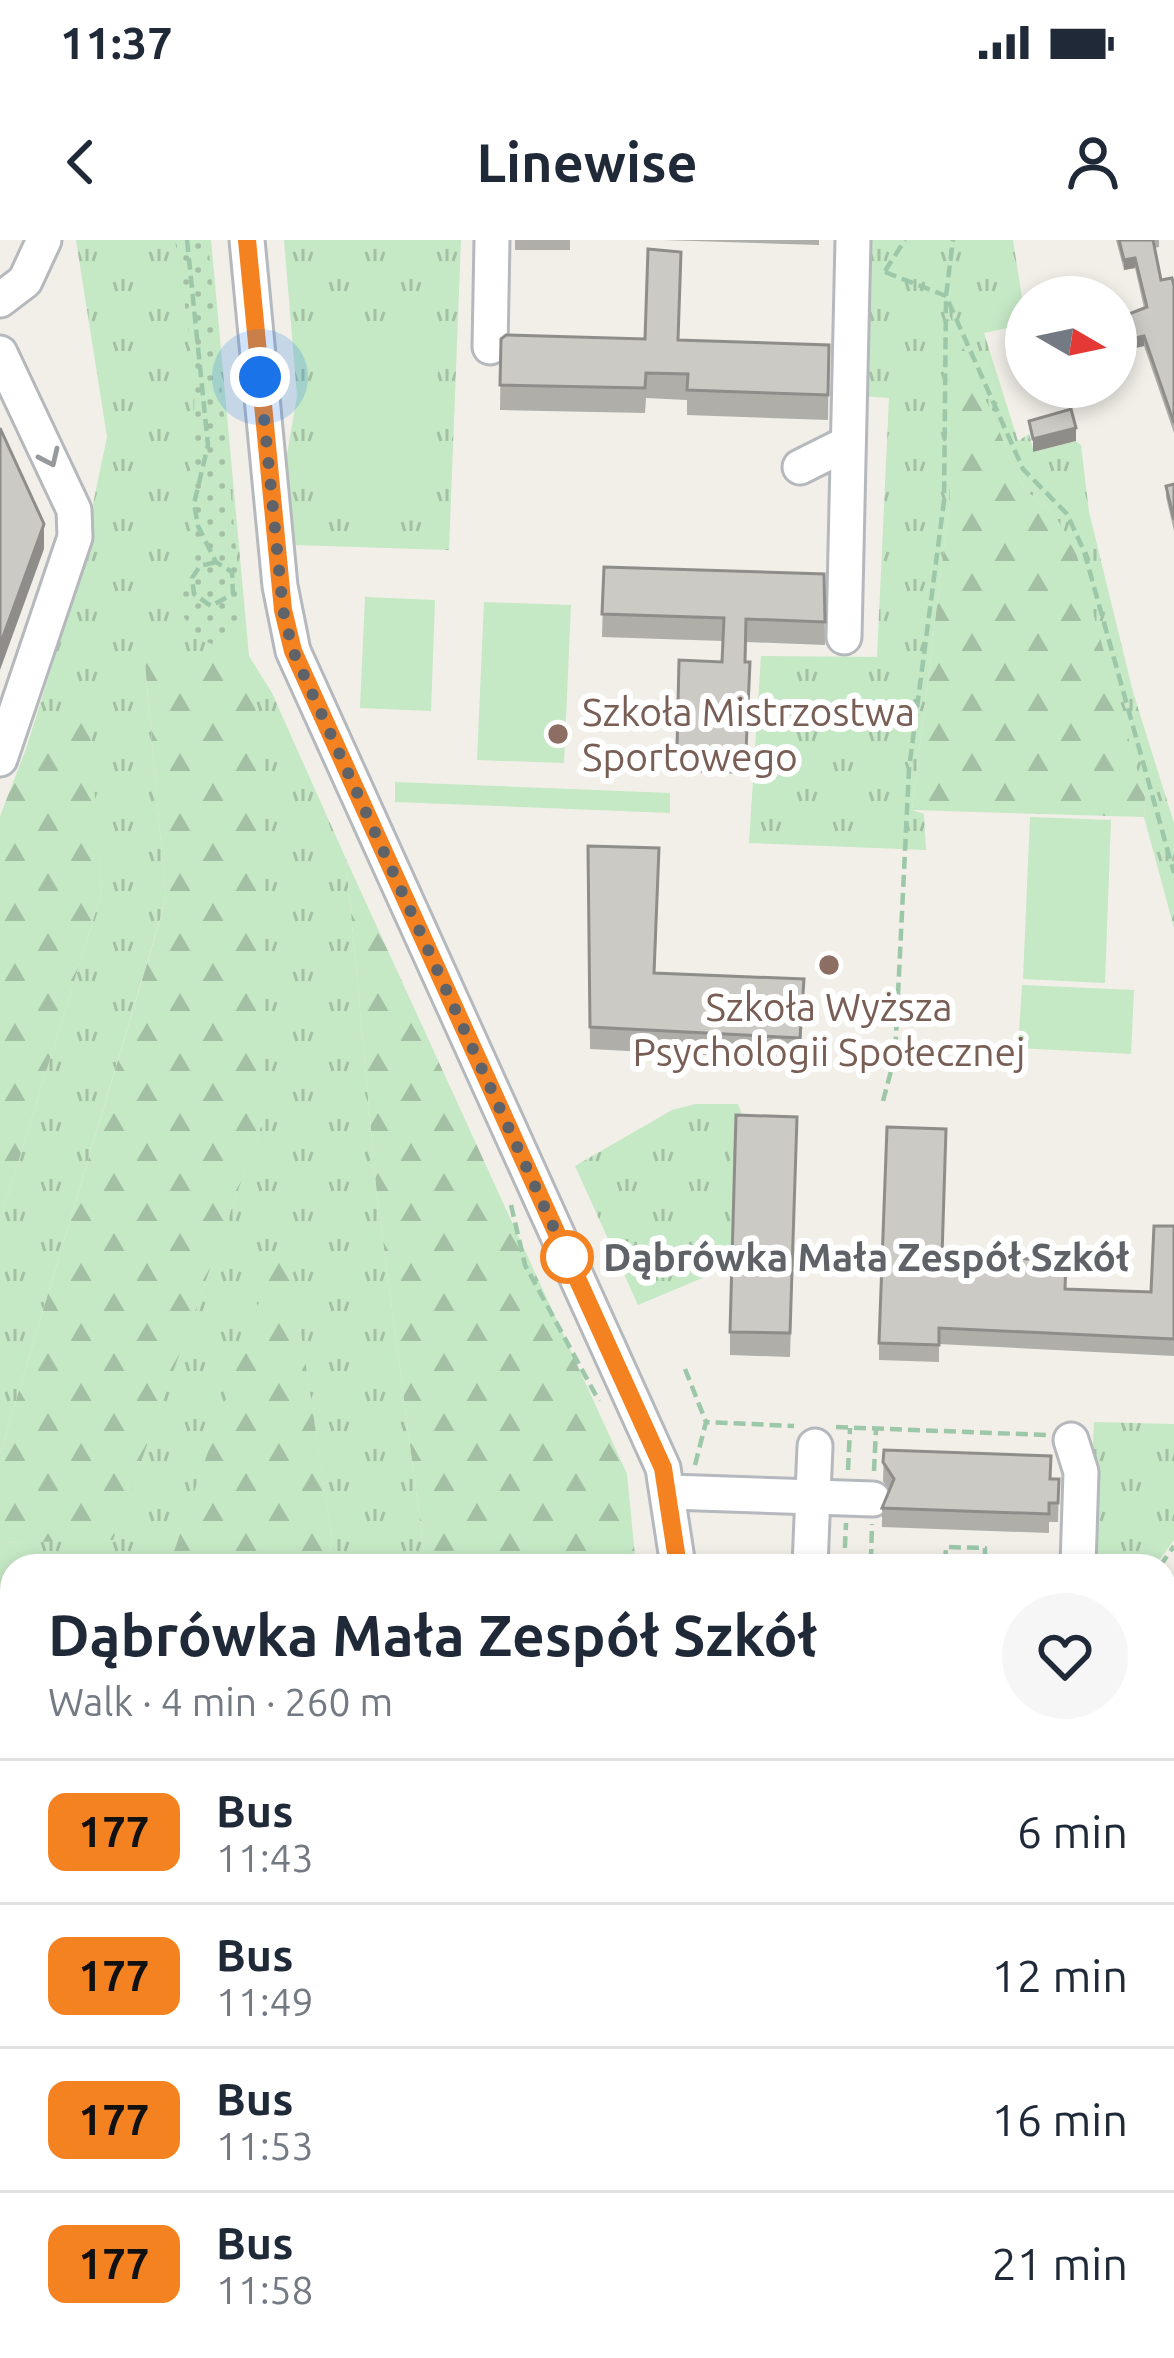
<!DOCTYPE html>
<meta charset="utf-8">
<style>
:root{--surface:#fff;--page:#f6f6f7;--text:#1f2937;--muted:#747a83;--line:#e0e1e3}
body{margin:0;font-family:Ubuntu,sans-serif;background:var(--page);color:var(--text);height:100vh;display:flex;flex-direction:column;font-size:45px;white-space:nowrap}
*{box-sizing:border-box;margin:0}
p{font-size:39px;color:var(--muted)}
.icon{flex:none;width:66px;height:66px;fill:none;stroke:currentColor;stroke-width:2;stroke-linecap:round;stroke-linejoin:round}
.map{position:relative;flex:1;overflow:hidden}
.drawer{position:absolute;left:0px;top:1314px;width:1176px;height:804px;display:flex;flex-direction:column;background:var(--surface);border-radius:36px 36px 0 0;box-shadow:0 6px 18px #0003}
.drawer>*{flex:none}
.badge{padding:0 24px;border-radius:18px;font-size:42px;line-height:78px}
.needle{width:78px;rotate:99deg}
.buttons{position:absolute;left:1005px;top:36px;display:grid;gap:24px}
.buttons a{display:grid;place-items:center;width:132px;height:132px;border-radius:50%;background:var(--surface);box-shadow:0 6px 18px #0003;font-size:60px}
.you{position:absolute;width:60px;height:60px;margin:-30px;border:9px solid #fff;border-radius:50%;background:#1a73e8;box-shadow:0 0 0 18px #1a73e833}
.map>.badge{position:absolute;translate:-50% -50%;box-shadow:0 0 0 6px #fff}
.round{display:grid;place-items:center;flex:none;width:126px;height:126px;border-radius:63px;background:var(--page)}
.summary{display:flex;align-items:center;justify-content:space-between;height:204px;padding:0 48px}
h1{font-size:57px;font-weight:700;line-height:90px}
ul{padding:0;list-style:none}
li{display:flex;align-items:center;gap:36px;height:144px;padding:0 48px;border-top:3px solid var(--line)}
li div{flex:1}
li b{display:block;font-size:45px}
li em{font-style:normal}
li .badge{min-width:132px;font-weight:700;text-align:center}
.status{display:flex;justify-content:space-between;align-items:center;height:84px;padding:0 60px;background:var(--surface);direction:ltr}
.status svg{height:33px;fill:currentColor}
header{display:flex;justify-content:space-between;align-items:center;height:156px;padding:0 48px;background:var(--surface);font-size:54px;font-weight:700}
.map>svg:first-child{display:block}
.grass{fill:url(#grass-tufts)}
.forest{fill:url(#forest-firs)}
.cemetery{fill:url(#cemetery-stones)}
.park{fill:url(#park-dots)}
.pitch{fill:#c5e8c5}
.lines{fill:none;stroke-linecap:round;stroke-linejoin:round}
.minor-casing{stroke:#b5b8bc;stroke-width:39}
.highway-casing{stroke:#f9ab00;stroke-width:54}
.path{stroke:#9cc7a9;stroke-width:4.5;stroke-dasharray:12 6;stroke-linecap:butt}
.minor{stroke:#fff;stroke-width:33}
.highway{stroke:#fde293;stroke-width:48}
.wall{fill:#afaea9}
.shaded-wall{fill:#8f8d8a}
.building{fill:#cccac5;stroke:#8f8d8a;stroke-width:3}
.oneway{stroke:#979a9d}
.line-casing{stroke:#fff;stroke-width:27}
.line{stroke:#f58220;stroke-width:18}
.walk{stroke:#5f6368;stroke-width:12;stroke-dasharray:0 21.6}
.education-dot{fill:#8d6e63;stroke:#fff;stroke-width:4.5}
.stop-dot{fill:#fff;stroke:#f58220;stroke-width:6}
.labels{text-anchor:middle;stroke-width:12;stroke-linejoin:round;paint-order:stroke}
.education-label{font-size:39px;fill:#785e54;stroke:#fff;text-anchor:start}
.stop-label{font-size:39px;font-weight:bold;fill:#5f6368;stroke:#fff;text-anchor:start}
</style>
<div class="status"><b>11:37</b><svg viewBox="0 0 49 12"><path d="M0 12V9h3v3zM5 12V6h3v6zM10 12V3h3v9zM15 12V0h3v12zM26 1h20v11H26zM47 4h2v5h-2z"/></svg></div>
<header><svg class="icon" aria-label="back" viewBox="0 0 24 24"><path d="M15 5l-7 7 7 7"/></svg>Linewise<svg class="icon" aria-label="person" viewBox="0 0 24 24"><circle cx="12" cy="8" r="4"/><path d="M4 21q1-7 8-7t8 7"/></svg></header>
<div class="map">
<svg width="1174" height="2118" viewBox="0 0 1174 2118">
<defs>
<pattern id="grass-tufts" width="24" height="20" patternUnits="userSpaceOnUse" patternTransform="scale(3)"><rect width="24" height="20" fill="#c5e8c5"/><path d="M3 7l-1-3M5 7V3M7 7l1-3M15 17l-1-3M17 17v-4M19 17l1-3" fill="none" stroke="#a3c0a4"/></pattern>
<pattern id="forest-firs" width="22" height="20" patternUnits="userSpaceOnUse" patternTransform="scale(3)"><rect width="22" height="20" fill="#c5e8c5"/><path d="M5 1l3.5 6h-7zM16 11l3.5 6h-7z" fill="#a3c0a4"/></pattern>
<pattern id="cemetery-stones" width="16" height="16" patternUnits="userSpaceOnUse" patternTransform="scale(3)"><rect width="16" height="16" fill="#c5e8c5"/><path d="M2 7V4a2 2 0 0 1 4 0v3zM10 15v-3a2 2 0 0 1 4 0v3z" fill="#a3c0a4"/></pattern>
<pattern id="park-dots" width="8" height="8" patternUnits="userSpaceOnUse" patternTransform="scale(3)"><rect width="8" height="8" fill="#c5e8c5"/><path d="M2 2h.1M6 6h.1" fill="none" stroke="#a3c0a4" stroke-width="1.8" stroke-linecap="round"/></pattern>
</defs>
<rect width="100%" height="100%" fill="#f1efe8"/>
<g class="grass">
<polygon points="76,0 211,0 249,416 272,453 346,619 377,955 426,1326 336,1326 285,989 169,1326 12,1326 12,1533 0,1504 0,1303 113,1299 265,875 145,424 166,659 0,1214 0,981 102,651 87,466 26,509 74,355 107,197"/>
<polygon points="284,0 461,0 449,310 295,305 286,220 297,156"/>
<polygon points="865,0 1013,0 1026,84 984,93 1018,201 1029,194 1034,212 1076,201 1081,205 1089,272 1133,452 1174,583 1174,688 1144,577 1145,556 1055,275 1024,249 949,76 950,259 912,570 924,574 926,610 749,603 761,416 877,417 889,158 860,156"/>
<polygon points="695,864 738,864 751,899 736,899 731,1026 638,1065 575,926 672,870"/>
<polygon points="1094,1182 1174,1184 1174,1300 1155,1326 1087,1326"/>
<polygon points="142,2106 282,2106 296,2118 148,2118"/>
</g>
<g class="forest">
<polygon points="948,72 1024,249 1055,275 1077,316 1145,557 1144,577 912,570 950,259"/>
<polygon points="216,416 249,416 263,532 265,875 113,1300 0,1303 0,1214 166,660 145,423"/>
<polygon points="88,464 102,651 0,981 0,576 26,509"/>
<polygon points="346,619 627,1234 636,1326 426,1326 377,955"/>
<polygon points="285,986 336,1326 169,1326"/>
<polygon points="0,1504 12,1533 12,1741 0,1716"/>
<polygon points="357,2106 667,2106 658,2118 370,2118"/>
</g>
<polygon class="cemetery" points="1164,1828 1174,1828 1174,2118 760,2118 760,2106 1164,2106"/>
<polygon class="park" points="175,0 208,0 242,375 230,402 215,405 196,398 171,354 190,336 195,132"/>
<g class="pitch">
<polygon points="324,89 439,93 433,281 318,278"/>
<polygon points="365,357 435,360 431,471 360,468"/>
<polygon points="484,362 571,365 564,523 477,520"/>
<polygon points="395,542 670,553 670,573 395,562"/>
<polygon points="1030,577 1111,580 1105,743 1023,739"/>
<polygon points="1022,745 1134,750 1131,814 1018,808"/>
</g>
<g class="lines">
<defs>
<g id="minor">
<polyline points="247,0 280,346 293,411 663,1228 678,1326"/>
<polyline points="0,60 25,41 44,0"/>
<polyline points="490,107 492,0"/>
<polyline points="0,113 74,270 75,297 0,519"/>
<polyline points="800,227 848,203"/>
<polyline points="844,397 853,0"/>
<polyline points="1071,1200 1081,1232 1078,1326"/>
<polyline points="670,1252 873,1259"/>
<polyline points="810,1326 815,1206"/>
<polyline points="1164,1671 1174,1670"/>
<polyline points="723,2106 724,2118"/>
</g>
<g id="highway">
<polyline points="0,1801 12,1821"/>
<polyline points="0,1880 12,1906"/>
<polyline points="0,2019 12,2045"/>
<polyline points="0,2086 20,2118"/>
<polyline points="106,2106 112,2118"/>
<polyline points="302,2106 317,2118"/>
</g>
</defs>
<use href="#minor" class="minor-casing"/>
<use href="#highway" class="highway-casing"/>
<g class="path">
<polyline points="187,0 208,205 194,264 198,286 216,322 232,332 233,354 211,366 194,354 192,338 200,326 216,322"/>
<polyline points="885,31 905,0"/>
<polyline points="885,32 946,56 1023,229 1067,274 1084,311 1174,633"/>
<polyline points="883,861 895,816 909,529 944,261 946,56 953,0"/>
<polyline points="511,965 525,1025 599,1161"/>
<polyline points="685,1129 706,1182"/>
<polyline points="836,1187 1046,1195"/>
<polyline points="695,1225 706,1182 794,1186"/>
<polyline points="848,1230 850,1188"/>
<polyline points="874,1231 876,1189"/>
<polyline points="710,1318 783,1320"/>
<polyline points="837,1321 945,1325"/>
<polyline points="871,1321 872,1284"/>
<polyline points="945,1322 946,1307 985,1308 985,1326"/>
<polyline points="844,1326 846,1283"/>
<polyline points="1160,1326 1174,1306"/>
<polyline points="1164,1425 1174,1426"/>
<polyline points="1164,1528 1174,1528"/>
<polyline points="1164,1637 1174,1638"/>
<polyline points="0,1737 12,1763"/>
<polyline points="1164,1846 1174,1845"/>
<polyline points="1164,1994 1174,1993"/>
<polyline points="755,2106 755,2118"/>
<polyline points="767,2106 768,2118"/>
<polyline points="921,2106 922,2118"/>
<polyline points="1106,2106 1107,2118"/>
<polyline points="673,2118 681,2107"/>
</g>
<use href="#minor" class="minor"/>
<use href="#highway" class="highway"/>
</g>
<g class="wall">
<rect x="515" y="0" width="55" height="10"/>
<polygon points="662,0 819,0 819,5"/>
<polygon points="1116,0 1159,0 1159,7 1154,8 1161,40 1174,46 1174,193 1144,106 1118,112 1116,79 1144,68 1135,28 1124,30"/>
<polygon points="501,99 679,100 829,105 828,180 687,175 687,160 646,158 645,173 500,170"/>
<polygon points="1174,244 1174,291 1166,257 1166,246"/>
<polygon points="604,327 824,334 825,405 746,402 746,422 750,445 746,534 677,532 679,420 722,422 723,401 602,397"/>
<polygon points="588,606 659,631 655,733 804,761 800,820 590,809"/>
<polygon points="797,877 790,1117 730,1115 730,1092"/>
<polygon points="1174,986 1174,1116 939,1104 939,1122 879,1120 879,1103 1065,1049 1151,1052"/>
<polygon points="884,1210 1059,1239 1058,1282 1049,1282 1049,1293 882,1287 882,1268 889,1250 883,1241"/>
<polygon points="1164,1450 1174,1451 1174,1505 1164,1505"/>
<rect x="1164" y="1538" width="10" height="77"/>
</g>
<g class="shaded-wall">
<polygon points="1135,18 1135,28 1124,30 1124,20"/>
<polygon points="1144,96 1144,106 1118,112 1118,102"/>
<polygon points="1076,188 1076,201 1033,212 1033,199"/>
<polygon points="44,284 44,309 0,430 0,405"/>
</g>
<g class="building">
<polygon points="1119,0 1153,0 1161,40 1172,38 1174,46 1174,183 1144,96 1118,102 1116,79 1147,67 1135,18 1124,20"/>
<polygon points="648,9 681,12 678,100 829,105 828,155 687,150 688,134 646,133 645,148 500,145 501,99 506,95 645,99"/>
<polygon points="1071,169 1076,188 1033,199 1029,181"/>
<polygon points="0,188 44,284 0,405"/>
<polygon points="1174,244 1174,280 1166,246"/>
<polygon points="604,327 824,334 825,382 746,379 745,422 750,422 746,511 677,509 679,420 722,422 724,378 602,374"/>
<polygon points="588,606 659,608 654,733 804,739 800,798 590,787"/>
<polygon points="736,875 797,877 790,1093 730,1092"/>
<polygon points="887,887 946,889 942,1016 1066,1020 1065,1049 1151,1052 1154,986 1174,986 1174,1099 939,1088 939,1105 879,1103"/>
<polygon points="884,1210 1051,1216 1050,1239 1059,1239 1058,1263 1049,1263 1049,1274 882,1268 894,1239 883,1222"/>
<polygon points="1164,1450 1174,1451 1174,1492 1164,1492"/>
<polygon points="1164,1538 1174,1538 1174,1580 1164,1579"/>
</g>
<defs><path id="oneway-chevron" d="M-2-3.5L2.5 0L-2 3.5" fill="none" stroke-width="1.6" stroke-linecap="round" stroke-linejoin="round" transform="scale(3)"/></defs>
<use class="oneway" href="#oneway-chevron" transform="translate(50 218) rotate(65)"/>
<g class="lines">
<defs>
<polyline id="line" points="247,0 283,370 293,411 663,1228 678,1326"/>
</defs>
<use href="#line" class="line-casing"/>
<use href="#line" class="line"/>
<polyline class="walk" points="260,137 283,370 293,411 567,1017"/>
</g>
<g class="education-dot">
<circle cx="558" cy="494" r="12"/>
<circle cx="829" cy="725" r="12"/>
</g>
<circle class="stop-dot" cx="567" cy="1017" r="24"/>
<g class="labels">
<g class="education-label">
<text x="582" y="486">Szkoła Mistrzostwa<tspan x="582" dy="45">Sportowego</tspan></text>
<text x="829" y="781" text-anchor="middle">Szkoła Wyższa<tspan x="829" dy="45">Psychologii Społecznej</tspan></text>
</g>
<g class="stop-label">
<text x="603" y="1031">Dąbrówka Mała Zespół Szkół</text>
</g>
</g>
</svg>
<div class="buttons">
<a><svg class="needle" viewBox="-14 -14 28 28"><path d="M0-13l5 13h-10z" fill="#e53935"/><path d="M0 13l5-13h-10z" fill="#747a83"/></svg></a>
</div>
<div class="you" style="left:260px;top:137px"></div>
<section class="drawer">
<div class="summary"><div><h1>Dąbrówka Mała Zespół Szkół</h1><p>Walk · 4 min · 260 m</p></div><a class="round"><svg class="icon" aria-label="heart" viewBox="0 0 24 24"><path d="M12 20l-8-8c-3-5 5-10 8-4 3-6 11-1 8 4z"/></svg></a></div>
<ul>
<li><span class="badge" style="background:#f58220;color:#111">177</span><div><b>Bus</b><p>11:43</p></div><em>6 min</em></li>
<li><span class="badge" style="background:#f58220;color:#111">177</span><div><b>Bus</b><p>11:49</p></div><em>12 min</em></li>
<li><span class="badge" style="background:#f58220;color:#111">177</span><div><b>Bus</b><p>11:53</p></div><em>16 min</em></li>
<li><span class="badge" style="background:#f58220;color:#111">177</span><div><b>Bus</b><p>11:58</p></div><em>21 min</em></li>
</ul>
</section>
</div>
